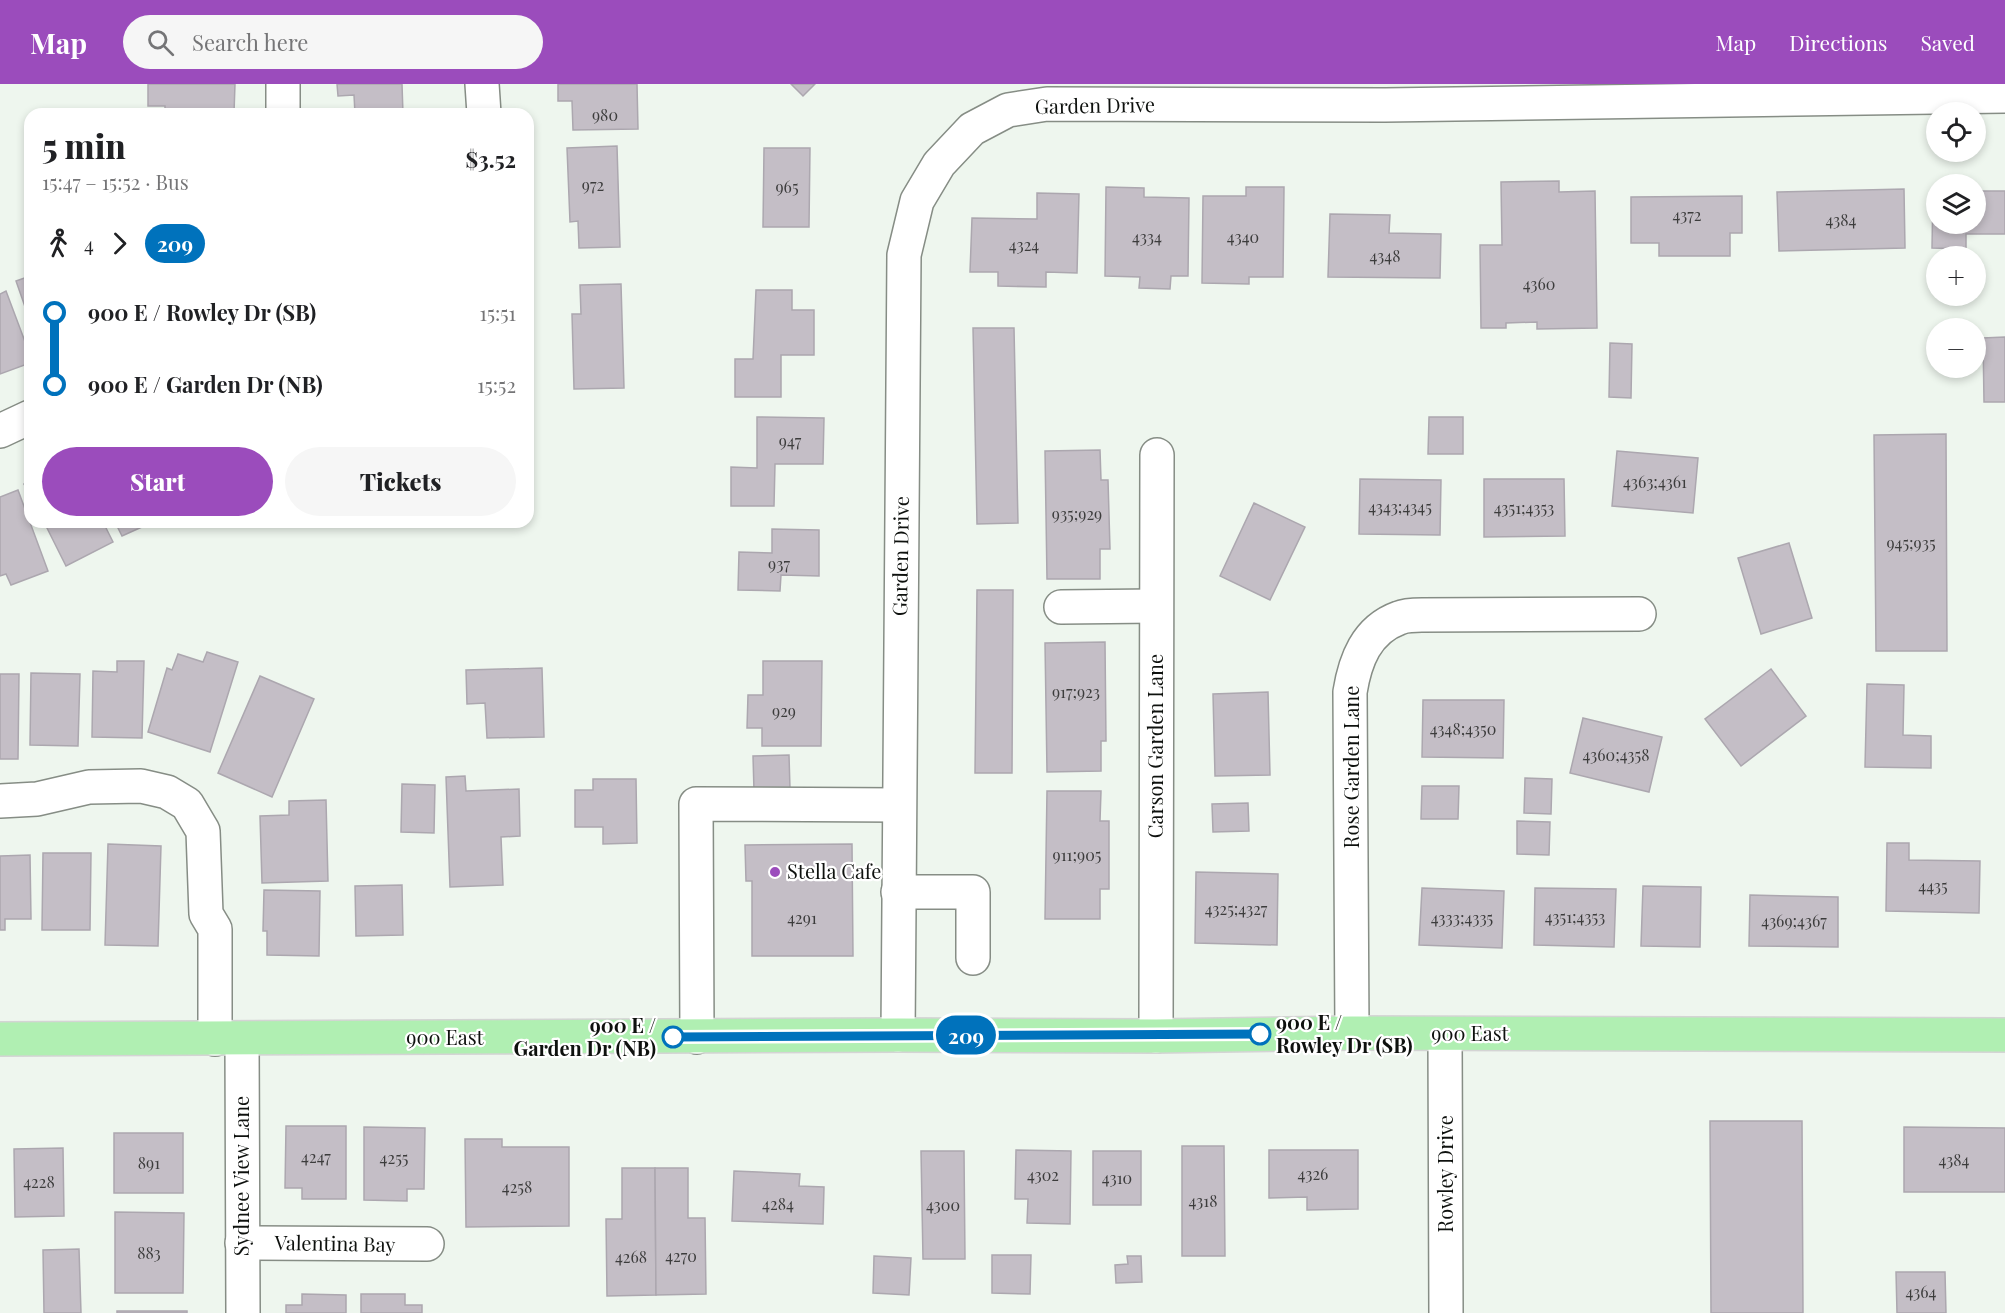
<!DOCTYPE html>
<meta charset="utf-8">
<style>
:root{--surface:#fff;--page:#f6f6f6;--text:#202124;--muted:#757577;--accent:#9b4cbc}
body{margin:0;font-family:"Playfair Display",serif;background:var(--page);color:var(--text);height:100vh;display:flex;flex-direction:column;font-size:22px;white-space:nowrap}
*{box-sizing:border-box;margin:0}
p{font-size:20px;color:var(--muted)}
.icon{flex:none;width:33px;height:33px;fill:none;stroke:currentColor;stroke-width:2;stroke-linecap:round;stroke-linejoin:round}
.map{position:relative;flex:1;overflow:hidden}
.panel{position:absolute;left:24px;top:24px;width:510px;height:420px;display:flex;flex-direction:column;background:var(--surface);border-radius:18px;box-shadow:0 3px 9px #0003}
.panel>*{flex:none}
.badge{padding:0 12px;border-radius:20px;font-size:21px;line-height:39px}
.controls{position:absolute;left:1926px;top:18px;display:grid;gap:12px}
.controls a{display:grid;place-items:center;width:60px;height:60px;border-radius:50%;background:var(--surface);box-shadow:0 3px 9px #0003;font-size:30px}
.map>.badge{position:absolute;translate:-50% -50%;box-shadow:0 0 0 3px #fff}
.legs{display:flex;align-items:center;gap:9px;height:66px;padding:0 18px;font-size:20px}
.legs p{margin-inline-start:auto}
.overview{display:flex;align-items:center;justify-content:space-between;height:102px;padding:0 18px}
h1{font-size:33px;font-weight:800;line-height:45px}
.action{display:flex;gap:12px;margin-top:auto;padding:12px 18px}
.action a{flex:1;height:69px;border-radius:36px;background:var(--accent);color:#fff;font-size:24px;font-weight:800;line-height:69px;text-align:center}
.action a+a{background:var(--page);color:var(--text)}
ul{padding:0 18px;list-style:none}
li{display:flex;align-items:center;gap:21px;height:72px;font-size:22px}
li i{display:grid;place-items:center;width:9px;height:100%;margin:0 8px;background:currentColor}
li i::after{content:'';width:15px;height:15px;margin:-8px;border:4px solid;border-radius:50%;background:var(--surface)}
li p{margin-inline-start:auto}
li:first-child i{background:linear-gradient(#0000 50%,currentColor 0)}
li:last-child i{background:linear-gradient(currentColor 50%,#0000 0)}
header{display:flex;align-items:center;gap:36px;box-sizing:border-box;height:84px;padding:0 30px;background:var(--accent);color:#fff}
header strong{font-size:28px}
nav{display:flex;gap:33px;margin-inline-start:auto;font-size:21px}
.search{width:420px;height:54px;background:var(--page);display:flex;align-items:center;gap:15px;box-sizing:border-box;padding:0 21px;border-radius:33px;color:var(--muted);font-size:22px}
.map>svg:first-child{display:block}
.building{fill:#c4bec6;stroke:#aca7af;stroke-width:1.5}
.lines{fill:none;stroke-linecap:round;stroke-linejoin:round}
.minor-casing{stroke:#868d85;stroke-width:36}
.major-casing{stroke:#d4d4d4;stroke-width:36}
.minor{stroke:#fff;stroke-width:33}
.major{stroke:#b0efb2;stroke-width:33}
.line-1-casing{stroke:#fff;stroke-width:14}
.line-1{stroke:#0072bc;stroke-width:9}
.poi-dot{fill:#9b4cbc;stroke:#fff;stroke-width:2}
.stop-1-dot{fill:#fff;stroke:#0072bc;stroke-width:3}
.labels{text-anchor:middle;stroke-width:4.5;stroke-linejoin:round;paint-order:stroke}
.number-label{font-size:16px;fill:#3c3c3c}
.street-label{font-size:20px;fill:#0e110e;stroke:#fff}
.poi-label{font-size:20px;fill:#0e110e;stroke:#fff;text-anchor:start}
.stop-label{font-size:20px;font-weight:bold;fill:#0e110e;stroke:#fff;text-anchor:start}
</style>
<header>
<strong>Map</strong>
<div class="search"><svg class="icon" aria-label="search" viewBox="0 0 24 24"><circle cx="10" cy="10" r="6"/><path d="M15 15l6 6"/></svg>Search here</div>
<nav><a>Map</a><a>Directions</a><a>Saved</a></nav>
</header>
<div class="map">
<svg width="2005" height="1229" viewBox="0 0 2005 1229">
<rect width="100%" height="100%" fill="#eef6ee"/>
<g class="building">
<polygon points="148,0 235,0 234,29 165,30 165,22 148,22"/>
<polygon points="337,0 402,0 403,30 355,30 354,11 338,12"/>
<polygon points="558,0 637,0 638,45 573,46 572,17 558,17"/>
<polygon points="791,0 815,0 803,12"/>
<polygon points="617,62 620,163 579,164 578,137 570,138 567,64"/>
<polygon points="764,64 810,64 809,143 763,143"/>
<polygon points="1559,97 1559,108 1595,107 1597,244 1537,245 1537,238 1506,239 1506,244 1481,244 1480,161 1502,161 1501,98"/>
<polygon points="1106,103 1144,104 1144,113 1189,114 1188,192 1171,192 1170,205 1139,204 1140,193 1105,192"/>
<polygon points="1246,103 1284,103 1283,193 1249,193 1249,200 1202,199 1203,112 1246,112"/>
<polygon points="1904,105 1905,164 1779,167 1777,108"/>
<polygon points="1933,106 1936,106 1936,140 1976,140 1976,107 2005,107 2005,150 1966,150 1966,165 1932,164"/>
<polygon points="1037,109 1079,110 1077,189 1046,188 1046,203 998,202 998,188 970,188 972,134 1037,135"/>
<polygon points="1742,112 1742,149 1730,149 1730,172 1659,172 1659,159 1631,159 1631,113"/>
<polygon points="1330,130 1390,131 1389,149 1441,150 1440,194 1328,193"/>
<polygon points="30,192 30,237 16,197"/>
<polygon points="621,200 624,304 574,305 572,230 581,230 580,201"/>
<polygon points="756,206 792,206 792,226 814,226 814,271 781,271 781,313 735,313 735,275 753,275"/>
<polygon points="6,207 30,271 30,279 0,290 0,210"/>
<polygon points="973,244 1014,244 1018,439 977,440"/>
<polygon points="2005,253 2005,318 1984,318 1983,254"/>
<polygon points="1610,259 1632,260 1631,314 1609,313"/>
<polygon points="757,333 824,334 823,380 775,380 774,422 731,422 731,383 757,384"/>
<polygon points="1429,333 1463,333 1463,370 1428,370"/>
<polygon points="1946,350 1947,567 1876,567 1874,351"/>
<polygon points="1100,366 1101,396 1108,396 1110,465 1100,465 1100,495 1047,495 1045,367"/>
<polygon points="1617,367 1698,374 1693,429 1612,422"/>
<polygon points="1360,395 1441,396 1440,451 1359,450"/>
<polygon points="1484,395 1564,395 1565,452 1484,453"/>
<polygon points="30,397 30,411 24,400"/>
<polygon points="18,406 48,487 11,501 6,490 0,492 0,413"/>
<polygon points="1254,419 1305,443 1270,516 1220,492"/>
<polygon points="44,438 103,438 113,458 66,482"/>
<polygon points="115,438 153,438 122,452"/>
<polygon points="772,445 819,446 819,492 781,491 780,507 738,506 739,468 772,469"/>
<polygon points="1789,459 1812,534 1761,550 1738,474"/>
<polygon points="977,506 1013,506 1012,689 975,689"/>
<polygon points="1105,558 1106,657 1101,657 1101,687 1047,688 1045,559"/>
<polygon points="207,568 238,578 210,668 148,648 167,584 172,586 178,570 203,578"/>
<polygon points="117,577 144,577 142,654 92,653 93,587 117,588"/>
<polygon points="763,577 822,577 821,662 762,662 762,644 747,644 748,611 763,611"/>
<polygon points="542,584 544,653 487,654 485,619 467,620 466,586"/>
<polygon points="1771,585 1806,632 1741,682 1705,635"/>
<polygon points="31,589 80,590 78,662 30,661"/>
<polygon points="0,590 19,590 18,675 0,675"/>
<polygon points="260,592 314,615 272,713 218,689"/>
<polygon points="1867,600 1904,601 1903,651 1931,652 1931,684 1865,683"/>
<polygon points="1268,608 1270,691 1215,692 1213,610"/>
<polygon points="1423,616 1504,616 1503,674 1422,673"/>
<polygon points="1583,634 1662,653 1649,708 1570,689"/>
<polygon points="789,671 790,705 754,707 753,672"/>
<polygon points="465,692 466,707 519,705 520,752 501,753 503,801 450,803 446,693"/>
<polygon points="1525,694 1552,695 1551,730 1524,729"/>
<polygon points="593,695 636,695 637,759 603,760 603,743 575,743 575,706 593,706"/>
<polygon points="402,700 435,701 434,749 401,748"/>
<polygon points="1422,702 1459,702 1458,735 1421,735"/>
<polygon points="1047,707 1101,707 1100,737 1109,737 1109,805 1100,805 1100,835 1045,835"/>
<polygon points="326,716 328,797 262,799 260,732 289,731 289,717"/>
<polygon points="1248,719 1249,747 1213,748 1212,720"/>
<polygon points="1517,737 1550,738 1549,771 1517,770"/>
<polygon points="1887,759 1909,759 1909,776 1980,777 1979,829 1886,827"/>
<polygon points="108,760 161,762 158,862 105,861"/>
<polygon points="852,760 853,872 752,872 752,797 746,797 745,761"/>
<polygon points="43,769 91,769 90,846 42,846"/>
<polygon points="30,771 31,835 5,835 5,846 0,846 0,772"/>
<polygon points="1196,788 1278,790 1277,861 1195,859"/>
<polygon points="402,801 403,851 356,852 355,802"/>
<polygon points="1643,802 1701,803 1700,863 1641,862"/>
<polygon points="1422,804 1504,807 1502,864 1419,861"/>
<polygon points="1535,804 1616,805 1614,863 1534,861"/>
<polygon points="264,806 320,807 319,872 267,871 267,847 263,847"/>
<polygon points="1750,811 1838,813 1838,863 1749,862"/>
<polygon points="1710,1037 1802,1037 1803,1229 1711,1229"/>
<polygon points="286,1042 346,1042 346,1115 302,1115 302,1104 285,1104"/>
<polygon points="364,1043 425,1044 424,1105 407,1105 407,1117 364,1116"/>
<polygon points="1904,1043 2005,1044 2005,1108 1904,1108"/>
<rect x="114" y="1049" width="69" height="60"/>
<polygon points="465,1055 502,1055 502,1063 569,1063 569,1142 466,1143"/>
<polygon points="1182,1062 1224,1062 1225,1172 1182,1172"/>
<polygon points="63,1064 64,1132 15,1133 14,1065"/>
<polygon points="1016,1066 1071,1067 1070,1140 1027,1139 1028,1115 1015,1115"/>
<polygon points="1269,1066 1358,1066 1358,1125 1307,1126 1307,1113 1269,1114"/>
<polygon points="921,1067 964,1067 965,1175 923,1175"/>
<rect x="1093" y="1067" width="48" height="54"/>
<polygon points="622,1084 655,1084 656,1211 607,1212 606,1135 622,1135"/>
<polygon points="655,1084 688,1084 688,1134 705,1134 706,1210 656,1211"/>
<polygon points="734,1087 800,1090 799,1102 824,1103 823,1140 732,1137"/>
<polygon points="115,1128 184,1129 183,1209 115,1209"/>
<polygon points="79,1165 81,1229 44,1229 43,1166"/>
<polygon points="992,1171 1031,1171 1030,1210 992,1209"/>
<polygon points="874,1172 911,1174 909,1211 873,1209"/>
<polygon points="1127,1172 1141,1172 1142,1198 1116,1199 1115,1181 1128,1180"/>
<polygon points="1896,1188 1945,1188 1946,1229 1897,1229"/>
<polygon points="302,1210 346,1211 346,1229 286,1229 286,1221 302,1221"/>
<polygon points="361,1210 405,1210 405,1221 422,1221 422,1229 361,1229"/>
<rect x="117" y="1227" width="70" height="2"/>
</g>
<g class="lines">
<defs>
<g id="minor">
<polyline points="283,0 283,30"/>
<polyline points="482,0 484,30"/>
<polyline points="0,347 30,333"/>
<polyline points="1061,523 1156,522"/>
<polyline points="0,717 37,715 89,703 141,702 167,708 187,720 203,747 206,830 215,845 215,955"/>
<polyline points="898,808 973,808 973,874"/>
<path d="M 1352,949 L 1350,608 C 1355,577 1366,546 1399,534 C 1406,531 1415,531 1422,531 L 1639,530"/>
<polyline points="898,951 904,171 917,117 939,80 972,45 1008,26 1047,20 1385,21 2005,12"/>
<polyline points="1445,951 1446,1229"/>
<polyline points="1156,952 1157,371"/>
<polyline points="697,953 696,720 899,721"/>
<polyline points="242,955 243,1229"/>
<polyline points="242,1159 427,1160"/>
</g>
<polyline id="major" points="0,955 898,951 1156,952 1352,949 2005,951"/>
</defs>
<use href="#minor" class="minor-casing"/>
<use href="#major" class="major-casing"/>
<use href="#minor" class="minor"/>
<use href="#major" class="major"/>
</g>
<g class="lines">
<defs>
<polyline id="line-1" points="673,953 1260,950"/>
</defs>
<use href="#line-1" class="line-1-casing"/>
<use href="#line-1" class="line-1"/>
</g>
<circle class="poi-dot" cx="775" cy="788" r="6"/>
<g class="stop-1-dot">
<circle cx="1260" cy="950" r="10"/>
<circle cx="673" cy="953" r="10"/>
</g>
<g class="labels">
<g class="number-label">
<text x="605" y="37">980</text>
<text x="593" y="107">972</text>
<text x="787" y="109">965</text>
<text x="1687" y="137">4372</text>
<text x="1841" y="142">4384</text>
<text x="1147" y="159">4334</text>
<text x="1243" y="159">4340</text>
<text x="1024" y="167">4324</text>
<text x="1385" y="178">4348</text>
<text x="1539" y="206">4360</text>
<text x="790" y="363">947</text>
<text x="1655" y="404">4363;4361</text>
<text x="1400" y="429">4343;4345</text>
<text x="1524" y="430">4351;4353</text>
<text x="1077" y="436">935;929</text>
<text x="1911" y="465">945;935</text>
<text x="779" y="486">937</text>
<text x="1076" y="614">917;923</text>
<text x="784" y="633">929</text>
<text x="1463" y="651">4348;4350</text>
<text x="1616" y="677">4360;4358</text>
<text x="1077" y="777">911;905</text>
<text x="1933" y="808">4435</text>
<text x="1236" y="831">4325;4327</text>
<text x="1575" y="839">4351;4353</text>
<text x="802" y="840">4291</text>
<text x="1462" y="840">4333;4335</text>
<text x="1794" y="843">4369;4367</text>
<text x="316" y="1079">4247</text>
<text x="394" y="1080">4255</text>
<text x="1954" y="1082">4384</text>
<text x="149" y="1085">891</text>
<text x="1313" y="1096">4326</text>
<text x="1043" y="1097">4302</text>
<text x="1117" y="1100">4310</text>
<text x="39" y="1104">4228</text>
<text x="517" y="1109">4258</text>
<text x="1203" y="1123">4318</text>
<text x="778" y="1126">4284</text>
<text x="943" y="1127">4300</text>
<text x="149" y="1175">883</text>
<text x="681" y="1178">4270</text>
<text x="631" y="1179">4268</text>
<text x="1921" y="1214">4364</text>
</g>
<g class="street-label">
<text transform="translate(1095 22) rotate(-1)" y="7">Garden Drive</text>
<text transform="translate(901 472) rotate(-89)" y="7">Garden Drive</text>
<text transform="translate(1156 662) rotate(-90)" y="7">Carson Garden Lane</text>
<text transform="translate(1352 683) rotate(-90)" y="7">Rose Garden Lane</text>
<text x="1470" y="957">900 East</text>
<text x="445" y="961">900 East</text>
<text transform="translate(1446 1090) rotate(-90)" y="7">Rowley Drive</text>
<text transform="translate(242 1092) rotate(-90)" y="7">Sydnee View Lane</text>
<text transform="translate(335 1160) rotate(1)" y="7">Valentina Bay</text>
</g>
<g class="poi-label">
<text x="787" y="795">Stella Cafe</text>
</g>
<g class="stop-label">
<text x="1276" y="946">900 E /<tspan x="1276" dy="23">Rowley Dr (SB)</tspan></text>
<text x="656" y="949" text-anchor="end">900 E /<tspan x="656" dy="23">Garden Dr (NB)</tspan></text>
</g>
</g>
</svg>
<div class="controls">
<a><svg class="icon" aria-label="locate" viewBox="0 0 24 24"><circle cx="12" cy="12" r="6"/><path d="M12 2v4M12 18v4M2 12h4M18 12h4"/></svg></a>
<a><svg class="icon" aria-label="layers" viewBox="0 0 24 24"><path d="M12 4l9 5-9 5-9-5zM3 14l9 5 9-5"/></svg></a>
<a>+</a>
<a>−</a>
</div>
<b class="badge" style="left:966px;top:951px;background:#0072bc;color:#fff">209</b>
<section class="panel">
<div class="overview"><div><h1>5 min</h1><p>15:47 – 15:52 · Bus</p></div><b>$3.52</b></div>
<div class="legs"><svg class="icon" aria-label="walk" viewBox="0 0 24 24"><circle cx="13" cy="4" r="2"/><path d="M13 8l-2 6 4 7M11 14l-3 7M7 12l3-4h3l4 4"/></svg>4<svg class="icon" aria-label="forward" viewBox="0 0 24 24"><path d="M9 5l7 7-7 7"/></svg><b class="badge" style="background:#0072bc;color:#fff">209</b></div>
<ul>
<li><i style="color:#0072bc"></i><b>900 E / Rowley Dr (SB)</b><p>15:51</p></li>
<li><i style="color:#0072bc"></i><b>900 E / Garden Dr (NB)</b><p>15:52</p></li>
</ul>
<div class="action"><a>Start</a><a>Tickets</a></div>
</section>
</div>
